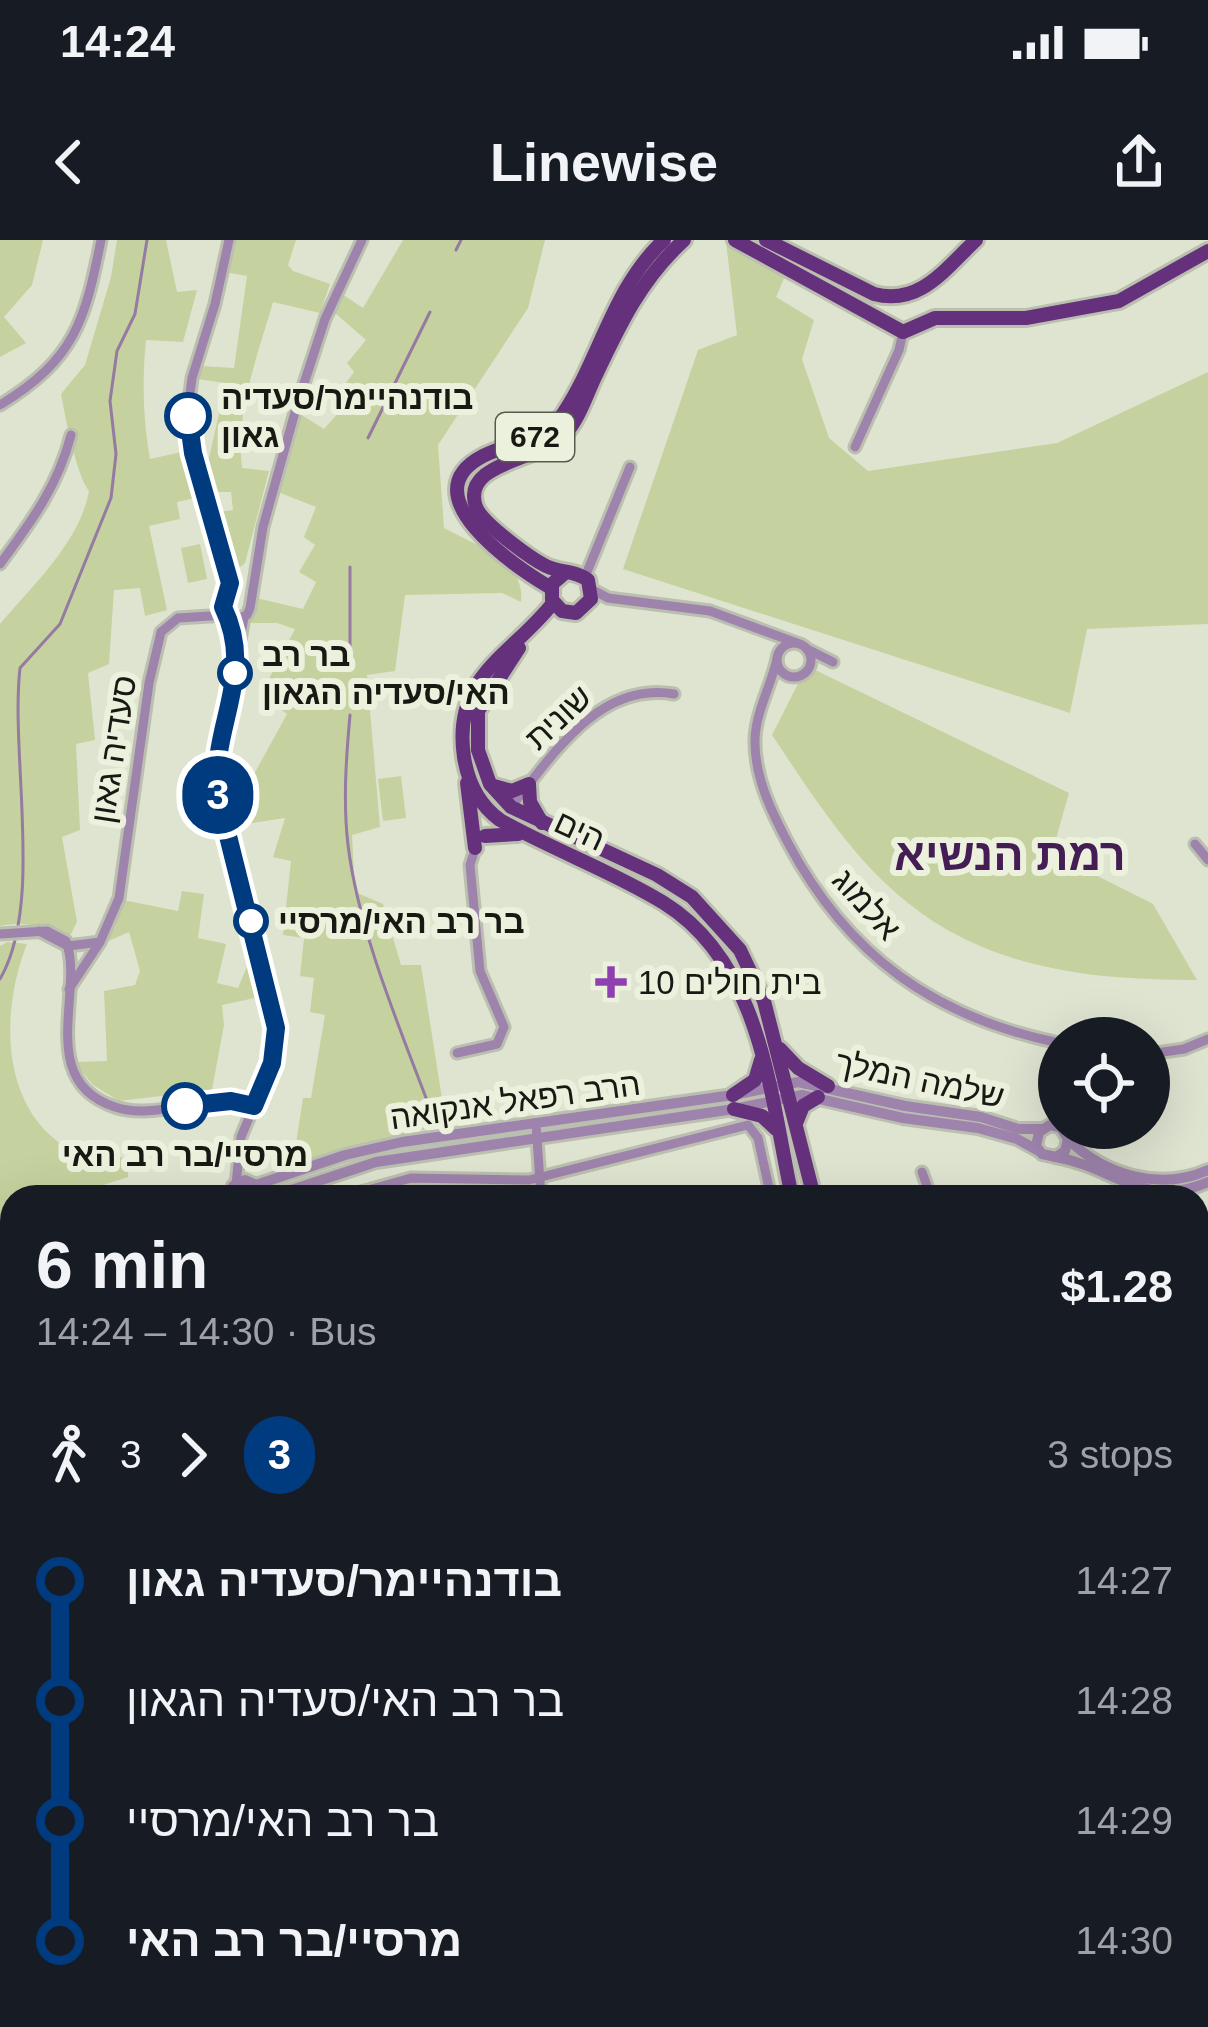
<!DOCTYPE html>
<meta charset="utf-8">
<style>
:root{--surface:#171b24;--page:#242831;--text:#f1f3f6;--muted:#9ea1a6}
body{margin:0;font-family:Helvetica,Heebo,sans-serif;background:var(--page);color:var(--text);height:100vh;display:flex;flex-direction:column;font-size:45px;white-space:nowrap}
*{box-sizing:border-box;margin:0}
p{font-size:39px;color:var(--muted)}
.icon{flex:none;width:66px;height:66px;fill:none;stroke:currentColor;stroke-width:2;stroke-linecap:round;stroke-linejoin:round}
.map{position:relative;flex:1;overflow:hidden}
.drawer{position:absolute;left:0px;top:945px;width:1209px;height:843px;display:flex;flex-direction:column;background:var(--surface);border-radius:36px 36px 0 0;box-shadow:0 12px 48px #0002}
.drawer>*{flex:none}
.badge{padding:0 24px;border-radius:39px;font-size:42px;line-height:78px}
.tools{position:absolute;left:1038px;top:777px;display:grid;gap:24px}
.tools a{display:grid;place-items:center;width:132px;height:132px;border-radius:50%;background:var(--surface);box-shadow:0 12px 48px #0002;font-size:60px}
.map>.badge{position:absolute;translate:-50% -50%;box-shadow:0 0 0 6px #fff}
.legs{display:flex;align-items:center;gap:18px;height:132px;padding:0 36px;font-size:39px}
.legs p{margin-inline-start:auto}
.head{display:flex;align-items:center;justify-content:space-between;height:204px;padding:0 36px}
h1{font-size:66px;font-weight:700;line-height:90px}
ul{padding:0 36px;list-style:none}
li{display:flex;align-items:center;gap:42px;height:120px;font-size:45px}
li i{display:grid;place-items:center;width:18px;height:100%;margin:0 15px;background:currentColor}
li i::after{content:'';width:30px;height:30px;margin:-15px;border:9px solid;border-radius:50%;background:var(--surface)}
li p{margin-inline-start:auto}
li:first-child i{background:linear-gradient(#0000 50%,currentColor 0)}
li:last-child i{background:linear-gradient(currentColor 50%,#0000 0)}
.status{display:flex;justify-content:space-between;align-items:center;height:84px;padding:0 60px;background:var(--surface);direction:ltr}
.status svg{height:33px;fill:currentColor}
header{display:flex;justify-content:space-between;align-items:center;height:156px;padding:0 36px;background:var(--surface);font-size:54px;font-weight:700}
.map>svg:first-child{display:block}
.green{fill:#c5d29f}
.water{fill:#cba4de;stroke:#957aa1;stroke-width:3}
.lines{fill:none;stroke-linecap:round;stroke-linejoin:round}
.stream{stroke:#957aa1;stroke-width:3}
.minor-casing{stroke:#bbbfaf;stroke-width:15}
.tertiary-casing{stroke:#bbbfaf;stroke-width:16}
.primary-casing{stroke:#bbbfaf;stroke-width:20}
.trunk-casing{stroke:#bbbfaf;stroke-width:20}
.minor{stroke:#9e83ac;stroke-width:9}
.tertiary{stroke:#9e83ac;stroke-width:10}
.primary{stroke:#65317c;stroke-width:14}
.trunk{stroke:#5b1e73;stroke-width:14}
.rail-casing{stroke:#4f5248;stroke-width:8}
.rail{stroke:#ecf1de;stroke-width:3;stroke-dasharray:9;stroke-linecap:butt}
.line-1-casing{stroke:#fff;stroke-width:27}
.line-1{stroke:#003b80;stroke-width:18}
.stop-1-dot{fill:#fff;stroke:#003b80;stroke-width:6}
.poi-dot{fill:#8f40b0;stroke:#ecf1de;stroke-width:4.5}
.labels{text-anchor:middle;stroke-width:12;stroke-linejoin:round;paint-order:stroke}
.shield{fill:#ecf1de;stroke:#585a50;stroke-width:3}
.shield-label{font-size:30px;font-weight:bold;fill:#181913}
.stop-label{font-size:33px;font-weight:bold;fill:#181913;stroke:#ecf1de;text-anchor:start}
.street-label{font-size:33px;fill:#181913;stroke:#ecf1de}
.poi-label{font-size:33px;fill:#181913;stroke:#ecf1de;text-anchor:start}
.district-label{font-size:45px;font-weight:bold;fill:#431d53;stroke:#ecf1de}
</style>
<div class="status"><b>14:24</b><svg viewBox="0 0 49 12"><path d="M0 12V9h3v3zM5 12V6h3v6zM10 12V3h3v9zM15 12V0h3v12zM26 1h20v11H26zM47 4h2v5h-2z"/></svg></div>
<header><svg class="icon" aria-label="back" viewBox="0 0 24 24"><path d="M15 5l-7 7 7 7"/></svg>Linewise<svg class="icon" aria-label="share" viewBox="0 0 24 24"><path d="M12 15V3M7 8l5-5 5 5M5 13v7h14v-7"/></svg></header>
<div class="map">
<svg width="1208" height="1787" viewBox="0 0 1208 1787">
<rect width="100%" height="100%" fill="#dfe4d1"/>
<g class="green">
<polygon points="0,0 43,0 32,45 4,77 26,103 0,117"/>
<path d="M 117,0 L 166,0 L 177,52 L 197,50 L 183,102 L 146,100 C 142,141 143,178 150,219 L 186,211 L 195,258 L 177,262 L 180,279 L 149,286 L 167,370 L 145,376 L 140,348 L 114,350 L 109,424 L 88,433 L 95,500 L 76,504 L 80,590 L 62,597 L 77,682 L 69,698 C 45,686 27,681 0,686 L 0,384 C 32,346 80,302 89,251 C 77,237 65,176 61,154 L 85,125 L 111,37 Z"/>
<path d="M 232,0 L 296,0 L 288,25 L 293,31 L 330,44 L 320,73 L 273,62 C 258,115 235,172 242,228 L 269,231 L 245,323 L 239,328 L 230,323 L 218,272 L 233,270 L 231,252 L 214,252 L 206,231 L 226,143 L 197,139 L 202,126 L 234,128 L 247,36 L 224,32 Z"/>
<path d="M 403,0 L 545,0 L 528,68 L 438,205 L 444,288 C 475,305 526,321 521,362 L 502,353 L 405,355 L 395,431 L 367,435 L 380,587 L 352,595 L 355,652 L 383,664 L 401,725 L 421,725 L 446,884 L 293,923 L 303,858 L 311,858 L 325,775 L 310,772 L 314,738 L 300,736 L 304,698 L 283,695 L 291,621 L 273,617 L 285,578 L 240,585 L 229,548 L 248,545 L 287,474 L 261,454 L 295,389 L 277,383 L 249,383 L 256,358 L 303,369 L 316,342 L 299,332 L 315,305 L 304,297 L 316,267 L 278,252 L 300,174 L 324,189 L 345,165 L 337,155 L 354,132 L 347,123 L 366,100 L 335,73 L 342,54 L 363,68 Z"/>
<polygon points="726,2 786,34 776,57 814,80 802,119 829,198 868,231 1057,203 1208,132 1208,384 1087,389 1070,473 623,329 698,110 737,95"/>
<polygon points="200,304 207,339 188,343 181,308"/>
<path d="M 807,426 L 1069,553 L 1052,613 L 1153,664 L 1197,740 C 1080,740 971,727 883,641 C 840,600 805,544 772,495 Z"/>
<polygon points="401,536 406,578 383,581 378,539"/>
<polygon points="182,651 204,654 198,698 226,704 217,743 238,748 248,724 253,723 260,757 222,765 224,785 212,850 119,861 93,845 74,822 107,821 104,751 135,745 140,731 129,692 104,703 114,689 123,660 178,671"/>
<path d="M 7,702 L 27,704 C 3,764 0,849 50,895 C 56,900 64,908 72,911 C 89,917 111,916 128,918 L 128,937 L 66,957 L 12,957 L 11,1014 L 0,1012 L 0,706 Z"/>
<polygon points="0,1500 12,1502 12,1559 0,1558"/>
</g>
<polygon class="water" points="1208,1577 1208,1787 0,1787 0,1601 12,1603 12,1776 1197,1776 1197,1578"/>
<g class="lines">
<g class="stream">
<polyline points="456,10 461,0"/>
<polyline points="368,198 430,72"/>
<polyline points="350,327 350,419"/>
<path d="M 350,475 C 346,519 343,562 348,605 C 359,696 405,800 437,887"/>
<path d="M 0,739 C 44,664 10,516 20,428 L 60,384 L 111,258 L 116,214 L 110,161 L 117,111 L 135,74 L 147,0"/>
</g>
<defs>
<g id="minor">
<polyline points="229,0 215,64 192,138 187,176 193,213 231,343 223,367 226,375 237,379 247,375 250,368 263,287 297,165 325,79 362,0"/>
<path d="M 0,165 C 75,119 85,81 101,0"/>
<polyline points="855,207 899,110 903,92"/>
<path d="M 0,324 C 31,282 58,246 71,195"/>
<polyline points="585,337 630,227"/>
<polyline points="591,349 608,358 710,371 797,403"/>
<circle cx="794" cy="420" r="17"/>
<polyline points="807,409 833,422"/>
<path d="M 777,419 C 771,446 756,471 755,499 C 754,536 771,571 788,603 C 848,716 934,777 1059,803"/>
<path d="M 511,567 C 552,516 599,441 674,454"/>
<polyline points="1195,604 1208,620"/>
<polyline points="39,691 68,706 100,702"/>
<path d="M 0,694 L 47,691 L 66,701 C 85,750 35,841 115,867 C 159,882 210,849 254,866"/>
<polyline points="69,749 100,702 119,658 149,443 161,392 178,378 226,375"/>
<polyline points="457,813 497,804 504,787 480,731 470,625 476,606"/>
<polyline points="1149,814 1184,809 1208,799"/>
<polyline points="536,884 541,957"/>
<polyline points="922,932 931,957"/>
<polyline points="236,944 241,897 272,823 276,788 216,541 244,377"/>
<polyline points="343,957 411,938 529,940 748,885 758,898 771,957"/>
<polyline points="0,1079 12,1079"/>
<polyline points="1197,1141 1208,1139"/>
<polyline points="0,1295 12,1298"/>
<polyline points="1197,1512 1208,1510"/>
</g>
<g id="tertiary">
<polyline points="1059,887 1050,885 1039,892 1036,906 1042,914 1056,917 1065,911 1068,899 1061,888"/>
<path d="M 1068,899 C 1105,936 1161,951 1208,930"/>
<path d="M 1056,917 C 1114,927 1145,970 1208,942"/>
<polyline points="256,945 345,915 402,902 733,855 798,842 905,866 981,877 1018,889 1042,889"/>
<polyline points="230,957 233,946 245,940 256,945 261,957"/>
<polyline points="270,957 376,922 734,869 802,855 903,878 978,888 1017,899 1039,911"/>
<polyline points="0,1019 12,1020"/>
<polyline points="0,1033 12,1034"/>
</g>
<g id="primary">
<polyline points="735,0 903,92 935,78 1026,78 1119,61 1208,11"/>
<path d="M 766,0 L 874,54 C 920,66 945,29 976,0"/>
<path d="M 565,333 L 552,344 L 552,360 L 562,371 L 576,373 L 591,359 L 588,340 C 575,330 561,333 546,326 C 530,318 482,283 476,267 C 460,221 542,221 565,194 C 579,179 586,156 595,137 C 619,86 641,39 684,0"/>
<path d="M 551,348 C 516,327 408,255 483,216 C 510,202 544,202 563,174 C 601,117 612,49 664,0"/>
<path d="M 553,363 C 510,417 452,436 464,517 C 468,543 478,564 500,580 C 553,610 612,631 664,663 C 762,724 770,855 792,957"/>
<polyline points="519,408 478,471 478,510 490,544 511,567 657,635 692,657 740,710 764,761 814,957"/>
<polyline points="467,543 475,608"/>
<polyline points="494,546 512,551 529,544 530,562 542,583"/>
<polyline points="485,596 518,594"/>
<polyline points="780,809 798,828 828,846"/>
<polyline points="733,855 755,840 761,820"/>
<polyline points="734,869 762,876 776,889"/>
<polyline points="797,881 803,866 818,857"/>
</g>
<g id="trunk">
<polyline points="0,1347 12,1349"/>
<polyline points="0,1365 12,1367"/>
<polyline points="1197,1381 1208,1381"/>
<polyline points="1197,1402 1208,1402"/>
</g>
</defs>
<use href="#minor" class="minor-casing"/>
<use href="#tertiary" class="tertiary-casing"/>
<use href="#primary" class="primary-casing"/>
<use href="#trunk" class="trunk-casing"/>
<use href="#minor" class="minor"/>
<use href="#tertiary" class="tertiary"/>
<use href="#primary" class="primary"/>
<use href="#trunk" class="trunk"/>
<defs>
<g id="rail">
<polyline points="1197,1482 1208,1480"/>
<polyline points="0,1491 12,1493"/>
</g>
</defs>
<use href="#rail" class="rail-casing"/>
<use href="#rail" class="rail"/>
</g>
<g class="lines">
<defs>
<path id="line-1" d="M 185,866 L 231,861 L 254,866 L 272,823 L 276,788 L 218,556 C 209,487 257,437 223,367 L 230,343 L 193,213 L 188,176"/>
</defs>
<use href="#line-1" class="line-1-casing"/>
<use href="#line-1" class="line-1"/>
</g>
<g class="stop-1-dot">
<circle cx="188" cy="176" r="21"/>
<circle cx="235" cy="433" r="15"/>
<circle cx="251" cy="681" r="15"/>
<circle cx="185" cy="866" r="21"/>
</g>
<path class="poi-dot" d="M605 724h12v12h12v12h-12v12h-12v-12h-12v-12h12z"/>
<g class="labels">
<rect class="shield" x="496" y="173" width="78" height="48" rx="9"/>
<g class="shield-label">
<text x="535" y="207">672</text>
</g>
<g class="stop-label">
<text x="221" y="169">בודנהיימר/סעדיה<tspan x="221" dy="38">גאון</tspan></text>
<text x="262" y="426">בר רב<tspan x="262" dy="38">האי/סעדיה הגאון</tspan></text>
<text x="278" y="693">בר רב האי/מרסיי</text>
<text x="185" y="926" text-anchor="middle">מרסיי/בר רב האי</text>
</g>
<g class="street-label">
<text transform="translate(558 477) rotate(-43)" y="12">שונית</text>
<text transform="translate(113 509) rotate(-81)" y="12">סעדיה גאון</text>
<text transform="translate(580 590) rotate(25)" y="12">הים</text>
<text transform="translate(867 664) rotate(48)" y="12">אלמוג</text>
<text transform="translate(920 839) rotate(12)" y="12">שלמה המלך</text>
<text transform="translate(515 860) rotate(-8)" y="12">הרב רפאל אנקואה</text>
</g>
<g class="poi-label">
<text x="638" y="754">בית חולים 10</text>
</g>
<g class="district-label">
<text x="1010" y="630">רמת הנשיא</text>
</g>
</g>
</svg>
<div class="tools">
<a><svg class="icon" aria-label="locate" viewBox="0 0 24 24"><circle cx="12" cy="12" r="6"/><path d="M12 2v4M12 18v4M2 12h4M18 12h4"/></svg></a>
</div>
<b class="badge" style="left:218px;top:555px;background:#003b80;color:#fff">3</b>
<section class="drawer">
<div class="head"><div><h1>6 min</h1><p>14:24 – 14:30 · Bus</p></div><b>$1.28</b></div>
<div class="legs"><svg class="icon" aria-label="walk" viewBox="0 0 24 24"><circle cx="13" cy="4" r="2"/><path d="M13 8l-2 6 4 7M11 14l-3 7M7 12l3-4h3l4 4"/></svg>3<svg class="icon" aria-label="forward" viewBox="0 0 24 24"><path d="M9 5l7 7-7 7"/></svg><b class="badge" style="background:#003b80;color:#fff">3</b><p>3 stops</p></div>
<ul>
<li><i style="color:#003b80"></i><b>בודנהיימר/סעדיה גאון</b><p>14:27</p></li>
<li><i style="color:#003b80"></i><span>בר רב האי/סעדיה הגאון</span><p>14:28</p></li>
<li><i style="color:#003b80"></i><span>בר רב האי/מרסיי</span><p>14:29</p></li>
<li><i style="color:#003b80"></i><b>מרסיי/בר רב האי</b><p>14:30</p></li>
</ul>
</section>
</div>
